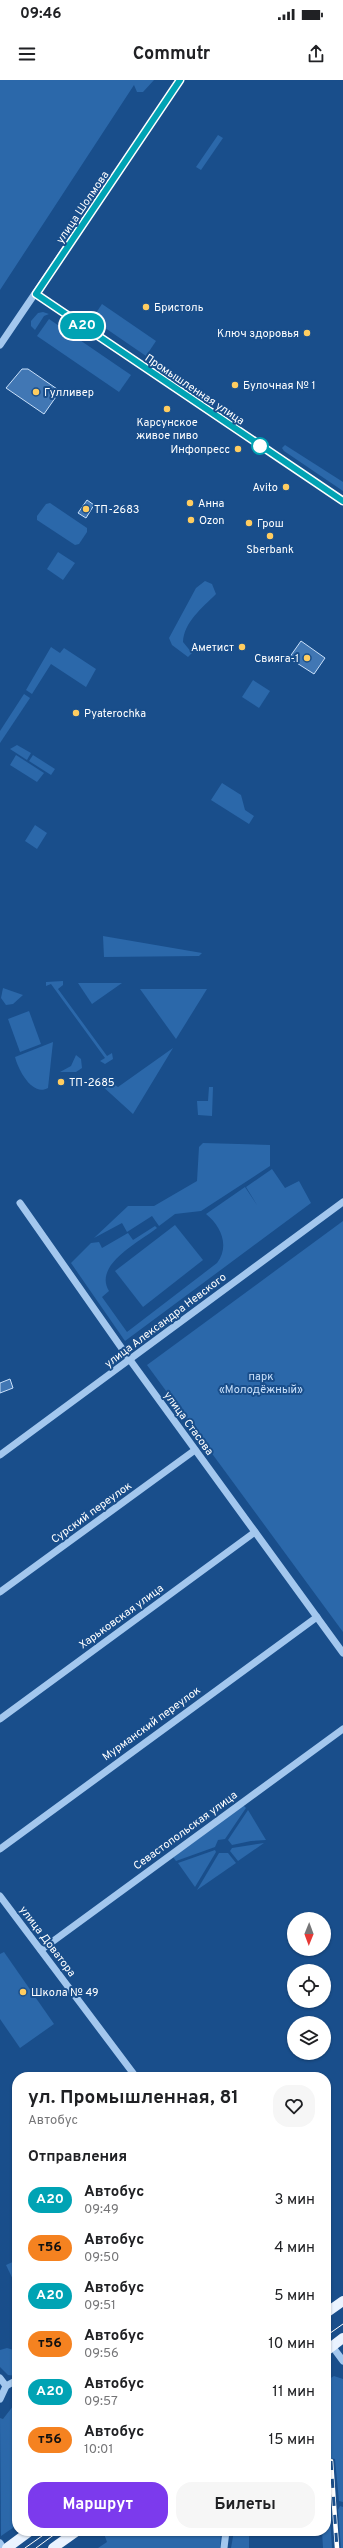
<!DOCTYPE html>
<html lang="ru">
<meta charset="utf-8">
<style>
:root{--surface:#fff;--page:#f6f6f6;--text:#202124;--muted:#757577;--accent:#7c3aed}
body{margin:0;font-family:Overpass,sans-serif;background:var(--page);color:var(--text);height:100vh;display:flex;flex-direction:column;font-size:15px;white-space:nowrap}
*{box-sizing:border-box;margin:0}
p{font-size:13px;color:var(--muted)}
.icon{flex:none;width:22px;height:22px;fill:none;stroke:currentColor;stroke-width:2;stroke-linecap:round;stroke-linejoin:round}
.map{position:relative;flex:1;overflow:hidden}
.panel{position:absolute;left:12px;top:1992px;width:319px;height:464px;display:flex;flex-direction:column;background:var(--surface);border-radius:16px;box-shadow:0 1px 3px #0004}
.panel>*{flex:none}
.badge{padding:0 8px;border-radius:13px;font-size:14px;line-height:26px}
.needle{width:26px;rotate:181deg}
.buttons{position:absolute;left:287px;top:1832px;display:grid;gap:8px}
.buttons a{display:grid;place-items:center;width:44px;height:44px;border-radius:50%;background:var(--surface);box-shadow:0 1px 3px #0004;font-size:20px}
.map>.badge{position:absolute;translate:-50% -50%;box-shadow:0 0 0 2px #fff}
h2{padding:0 16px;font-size:15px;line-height:36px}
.round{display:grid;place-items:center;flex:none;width:42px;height:42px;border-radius:16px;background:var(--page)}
.summary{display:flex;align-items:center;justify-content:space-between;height:68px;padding:0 16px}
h1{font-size:19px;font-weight:700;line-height:30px}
.cta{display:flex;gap:8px;margin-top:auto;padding:8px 16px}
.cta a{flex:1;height:46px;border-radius:16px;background:var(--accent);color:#fff;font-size:16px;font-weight:700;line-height:46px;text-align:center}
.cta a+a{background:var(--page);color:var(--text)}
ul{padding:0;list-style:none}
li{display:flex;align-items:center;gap:12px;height:48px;padding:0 16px}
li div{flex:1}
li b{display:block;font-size:15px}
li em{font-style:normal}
li .badge{min-width:44px;font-weight:700;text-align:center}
.status{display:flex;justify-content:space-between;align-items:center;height:28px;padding:0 20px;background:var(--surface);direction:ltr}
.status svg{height:11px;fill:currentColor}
header{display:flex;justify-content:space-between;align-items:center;height:52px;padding:0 16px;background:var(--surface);font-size:18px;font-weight:700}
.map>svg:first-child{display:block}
.green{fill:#2b68aa}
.building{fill:#4177b4;stroke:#c9e0fa}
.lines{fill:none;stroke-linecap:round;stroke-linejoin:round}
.minor{stroke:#a3c7ee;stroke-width:7}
.major{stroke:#eaf3ff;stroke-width:10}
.tram{stroke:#fff;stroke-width:1}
.rail-casing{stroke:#fff;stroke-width:4.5}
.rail{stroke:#194e8b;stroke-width:3;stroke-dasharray:9;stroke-linecap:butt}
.line-casing{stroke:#fff;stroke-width:9}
.line{stroke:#00a3b4;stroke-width:6}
.poi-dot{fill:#ffcd60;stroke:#194e8b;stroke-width:1.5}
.stop-dot{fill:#fff;stroke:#00a3b4;stroke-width:2}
.labels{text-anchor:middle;stroke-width:4;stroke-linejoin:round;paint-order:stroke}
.street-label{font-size:11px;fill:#fff;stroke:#194e8b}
.poi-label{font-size:11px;fill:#fff;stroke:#194e8b;text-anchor:start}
.park-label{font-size:11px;fill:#c9e0fa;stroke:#194e8b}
</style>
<div class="status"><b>09:46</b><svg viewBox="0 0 49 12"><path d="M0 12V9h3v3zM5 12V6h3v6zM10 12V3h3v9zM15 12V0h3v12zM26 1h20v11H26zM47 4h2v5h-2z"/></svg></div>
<header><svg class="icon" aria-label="menu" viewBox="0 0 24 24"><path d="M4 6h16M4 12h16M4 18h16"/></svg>Commutr<svg class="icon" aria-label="share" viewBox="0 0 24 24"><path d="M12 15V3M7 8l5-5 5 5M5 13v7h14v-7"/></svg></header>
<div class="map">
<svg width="343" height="2468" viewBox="0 0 343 2468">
<rect width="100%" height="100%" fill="#194e8b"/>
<g class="green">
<polygon points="0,0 154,0 143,12 137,12 134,5 0,210"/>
<polygon points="218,55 223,58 201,90 196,87"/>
<polygon points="102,224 156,261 146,276 92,239"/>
<polygon points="43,232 49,234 44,236 35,250 31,246 31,241 38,233"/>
<polygon points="49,239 131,295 119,312 37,256"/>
<polygon points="285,365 343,402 343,411 284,371 282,368"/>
<polygon points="50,423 87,448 87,452 79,464 75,465 37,440 37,436 46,424"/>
<polygon points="58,472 75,483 63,500 47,489"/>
<path d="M 205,501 L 212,504 L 216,514 C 202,528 184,542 183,562 L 192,573 L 188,577 L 172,565 L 169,558 L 196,508 Z"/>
<polygon points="51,567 60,573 64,568 96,589 86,607 51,584 32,614 26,610"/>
<polygon points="253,600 270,611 259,628 242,617"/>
<polygon points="24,614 30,618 0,663 0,651"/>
<polygon points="17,665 31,673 27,680 10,669"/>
<polygon points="16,675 44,693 37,702 10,685"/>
<polygon points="33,675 55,689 51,695 29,681"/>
<polygon points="222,703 241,715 245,730 254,736 249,744 211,720"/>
<polygon points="35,745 47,753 37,769 25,761"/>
<polygon points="103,856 202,873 199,876 104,877"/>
<polygon points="63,901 63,905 58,909 107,976 112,973 113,979 105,984 100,981 105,978 51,904 46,906 46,902"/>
<polygon points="78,903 122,903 92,924"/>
<polygon points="3,908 23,915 13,924 6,925 1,918"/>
<polygon points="140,909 207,909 176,959"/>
<polygon points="29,931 41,964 20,972 8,939"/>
<path d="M 53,962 L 48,1008 C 32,1017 18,989 15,977 Z"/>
<polygon points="173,968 133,1034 100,1004 106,999 118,1007"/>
<polygon points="76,975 81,979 82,988 76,992 60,992 71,986"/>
<polygon points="209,1007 213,1007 212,1036 198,1035 197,1021 208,1021"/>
<polygon points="203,1063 270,1065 270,1086 201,1131 175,1134 159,1146 152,1136 127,1152 122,1143 94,1158 128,1126 154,1126 197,1101 199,1067"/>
<path d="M 272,1089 L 285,1108 L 299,1101 L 311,1123 L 125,1261 L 71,1183 L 91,1163 L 99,1162 L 102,1168 L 128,1153 L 133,1160 L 155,1146 L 157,1148 C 139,1162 93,1185 109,1211 L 102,1217 L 127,1252 L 217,1183 C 230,1166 221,1146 206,1134 L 245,1107 L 257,1125 L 246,1107 Z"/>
<polygon points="343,1141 343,1552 147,1285"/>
<polygon points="175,1145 203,1180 143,1227 115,1191"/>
<polygon points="243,1725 246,1728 225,1759 218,1760 215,1767 176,1781 173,1777"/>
<polygon points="248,1730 266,1760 251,1761 232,1765 228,1760"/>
<polygon points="264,1763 238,1781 230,1771 232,1768"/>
<polygon points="215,1770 216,1772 195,1807 178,1783"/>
<polygon points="219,1773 228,1773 236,1783 197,1810"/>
<polygon points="4,1872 54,1944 20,1968 0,1939 0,1874"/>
<polygon points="17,2180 17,2208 6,2185"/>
<polygon points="7,2268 17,2271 17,2296 8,2295 0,2287 0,2270"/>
<polygon points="334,2296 343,2299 343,2422 339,2421 335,2379 329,2378 326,2390 326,2301"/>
<polygon points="17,2321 17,2445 1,2456 0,2338 3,2339"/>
<polygon points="326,2393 327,2393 332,2468 323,2468 322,2451 326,2451"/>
<polygon points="340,2426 343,2427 343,2468 341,2468 338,2430"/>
<polygon points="103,2451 221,2451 221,2453 220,2468 98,2468 107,2462"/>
<polygon points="234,2451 249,2451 249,2468 231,2468"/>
</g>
<g class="building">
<polygon points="22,289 28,289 60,311 44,334 6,308"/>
<polygon points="87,420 94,425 86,438 78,433"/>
<polygon points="301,561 325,578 314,594 289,578"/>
<polygon points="10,1299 13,1308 0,1313 0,1303"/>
</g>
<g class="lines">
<g class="minor">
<polyline points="36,214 343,421"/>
<polyline points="0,265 180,0"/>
<polyline points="20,1123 130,1280 343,1573"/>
<polyline points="0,1375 343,1122"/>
<polyline points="0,1512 195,1370"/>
<polyline points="0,1639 255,1452"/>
<polyline points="0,1769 317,1537"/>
<polyline points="0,1816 136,1997"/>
<polyline points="41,1870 343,1649"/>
<polyline points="332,2266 343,2281"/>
<polyline points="0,2298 6,2306"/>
<polyline points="0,2319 6,2306 17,2300"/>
<polyline points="0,2463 3,2468"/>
<polyline points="224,2468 226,2451"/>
</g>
<g class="major">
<polyline points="326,2233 343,2221"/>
<polyline points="326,2271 343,2258"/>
<polyline points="7,2468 30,2451"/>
<polyline points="53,2468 77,2451"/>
</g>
<g class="tram">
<polyline points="326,2256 343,2244"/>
<polyline points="25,2468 49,2451"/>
<polyline points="36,2468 59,2451"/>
</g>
<defs>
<polyline id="rail" points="331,2381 337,2468"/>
</defs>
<use href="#rail" class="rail-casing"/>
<use href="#rail" class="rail"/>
</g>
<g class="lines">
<defs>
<polyline id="line" points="180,0 36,214 343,421"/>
</defs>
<use href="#line" class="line-casing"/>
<use href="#line" class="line"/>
</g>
<g class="poi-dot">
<circle cx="146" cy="227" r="4"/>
<circle cx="307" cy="253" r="4"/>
<circle cx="235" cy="305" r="4"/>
<circle cx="36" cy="312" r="4"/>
<circle cx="167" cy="329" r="4"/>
<circle cx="238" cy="369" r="4"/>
<circle cx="286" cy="407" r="4"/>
<circle cx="190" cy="423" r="4"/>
<circle cx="86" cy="429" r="4"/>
<circle cx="191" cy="440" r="4"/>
<circle cx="249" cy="443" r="4"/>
<circle cx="270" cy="456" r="4"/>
<circle cx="242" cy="567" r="4"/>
<circle cx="307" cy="578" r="4"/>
<circle cx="76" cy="633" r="4"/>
<circle cx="61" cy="1002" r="4"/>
<circle cx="23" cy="1912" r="4"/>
</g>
<circle class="stop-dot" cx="260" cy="366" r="8"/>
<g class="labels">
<g class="street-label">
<text transform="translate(82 127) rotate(-56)" y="4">улица Шолмова</text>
<text transform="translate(195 309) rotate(34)" y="4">Промышленная улица</text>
<text transform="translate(165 1240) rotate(-37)" y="4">улица Александра Невского</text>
<text transform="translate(189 1343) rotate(54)" y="4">улица Стасова</text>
<text transform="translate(91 1432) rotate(-36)" y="4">Сурский переулок</text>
<text transform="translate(121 1536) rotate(-36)" y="4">Харьковская улица</text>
<text transform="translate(151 1643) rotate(-36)" y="4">Мурманский переулок</text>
<text transform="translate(185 1750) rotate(-36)" y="4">Севастопольская улица</text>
<text transform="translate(48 1861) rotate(53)" y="4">улица Доватора</text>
</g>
<g class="poi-label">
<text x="154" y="231">Бристоль</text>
<text x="299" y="257" text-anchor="end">Ключ здоровья</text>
<text x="243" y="309">Булочная № 1</text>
<text x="44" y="316">Гулливер</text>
<text x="167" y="346" text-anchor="middle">Карсунское<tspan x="167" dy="13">живое пиво</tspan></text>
<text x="230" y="373" text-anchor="end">Инфопресc</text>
<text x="278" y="411" text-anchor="end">Avito</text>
<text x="198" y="427">Анна</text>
<text x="94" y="433">ТП-2683</text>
<text x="199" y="444">Ozon</text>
<text x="257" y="447">Грош</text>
<text x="270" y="473" text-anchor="middle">Sberbank</text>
<text x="234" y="571" text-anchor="end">Аметист</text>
<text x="299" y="582" text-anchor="end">Свияга-1</text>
<text x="84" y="637">Pyaterochka</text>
<text x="69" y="1006">ТП-2685</text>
<text x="31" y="1916">Школа № 49</text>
</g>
<g class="park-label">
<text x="261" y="1300">парк<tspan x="261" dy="13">«Молодёжный»</tspan></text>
</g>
</g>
</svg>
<div class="buttons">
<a><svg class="needle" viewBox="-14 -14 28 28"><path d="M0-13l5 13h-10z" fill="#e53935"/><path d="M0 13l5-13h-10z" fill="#757577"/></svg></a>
<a><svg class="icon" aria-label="locate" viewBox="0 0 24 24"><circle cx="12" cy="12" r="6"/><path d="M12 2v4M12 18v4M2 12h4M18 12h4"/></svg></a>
<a><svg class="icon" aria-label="layers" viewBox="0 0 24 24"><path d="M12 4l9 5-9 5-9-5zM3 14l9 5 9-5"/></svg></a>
</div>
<b class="badge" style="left:82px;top:246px;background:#00a3b4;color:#fff">А20</b>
<section class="panel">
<div class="summary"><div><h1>ул. Промышленная, 81</h1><p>Автобус</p></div><a class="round"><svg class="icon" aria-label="heart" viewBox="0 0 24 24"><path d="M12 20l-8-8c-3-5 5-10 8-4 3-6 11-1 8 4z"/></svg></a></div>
<h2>Отправления</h2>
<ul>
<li><span class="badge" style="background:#00a3b4;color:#fff">А20</span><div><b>Автобус</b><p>09:49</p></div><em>3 мин</em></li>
<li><span class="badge" style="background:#f58220;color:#111">т56</span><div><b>Автобус</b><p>09:50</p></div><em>4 мин</em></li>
<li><span class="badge" style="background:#00a3b4;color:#fff">А20</span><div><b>Автобус</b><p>09:51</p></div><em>5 мин</em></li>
<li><span class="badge" style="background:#f58220;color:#111">т56</span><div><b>Автобус</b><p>09:56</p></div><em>10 мин</em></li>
<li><span class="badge" style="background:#00a3b4;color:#fff">А20</span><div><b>Автобус</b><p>09:57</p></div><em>11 мин</em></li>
<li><span class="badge" style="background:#f58220;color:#111">т56</span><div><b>Автобус</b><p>10:01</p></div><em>15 мин</em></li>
</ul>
<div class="cta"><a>Маршрут</a><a>Билеты</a></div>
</section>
</div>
